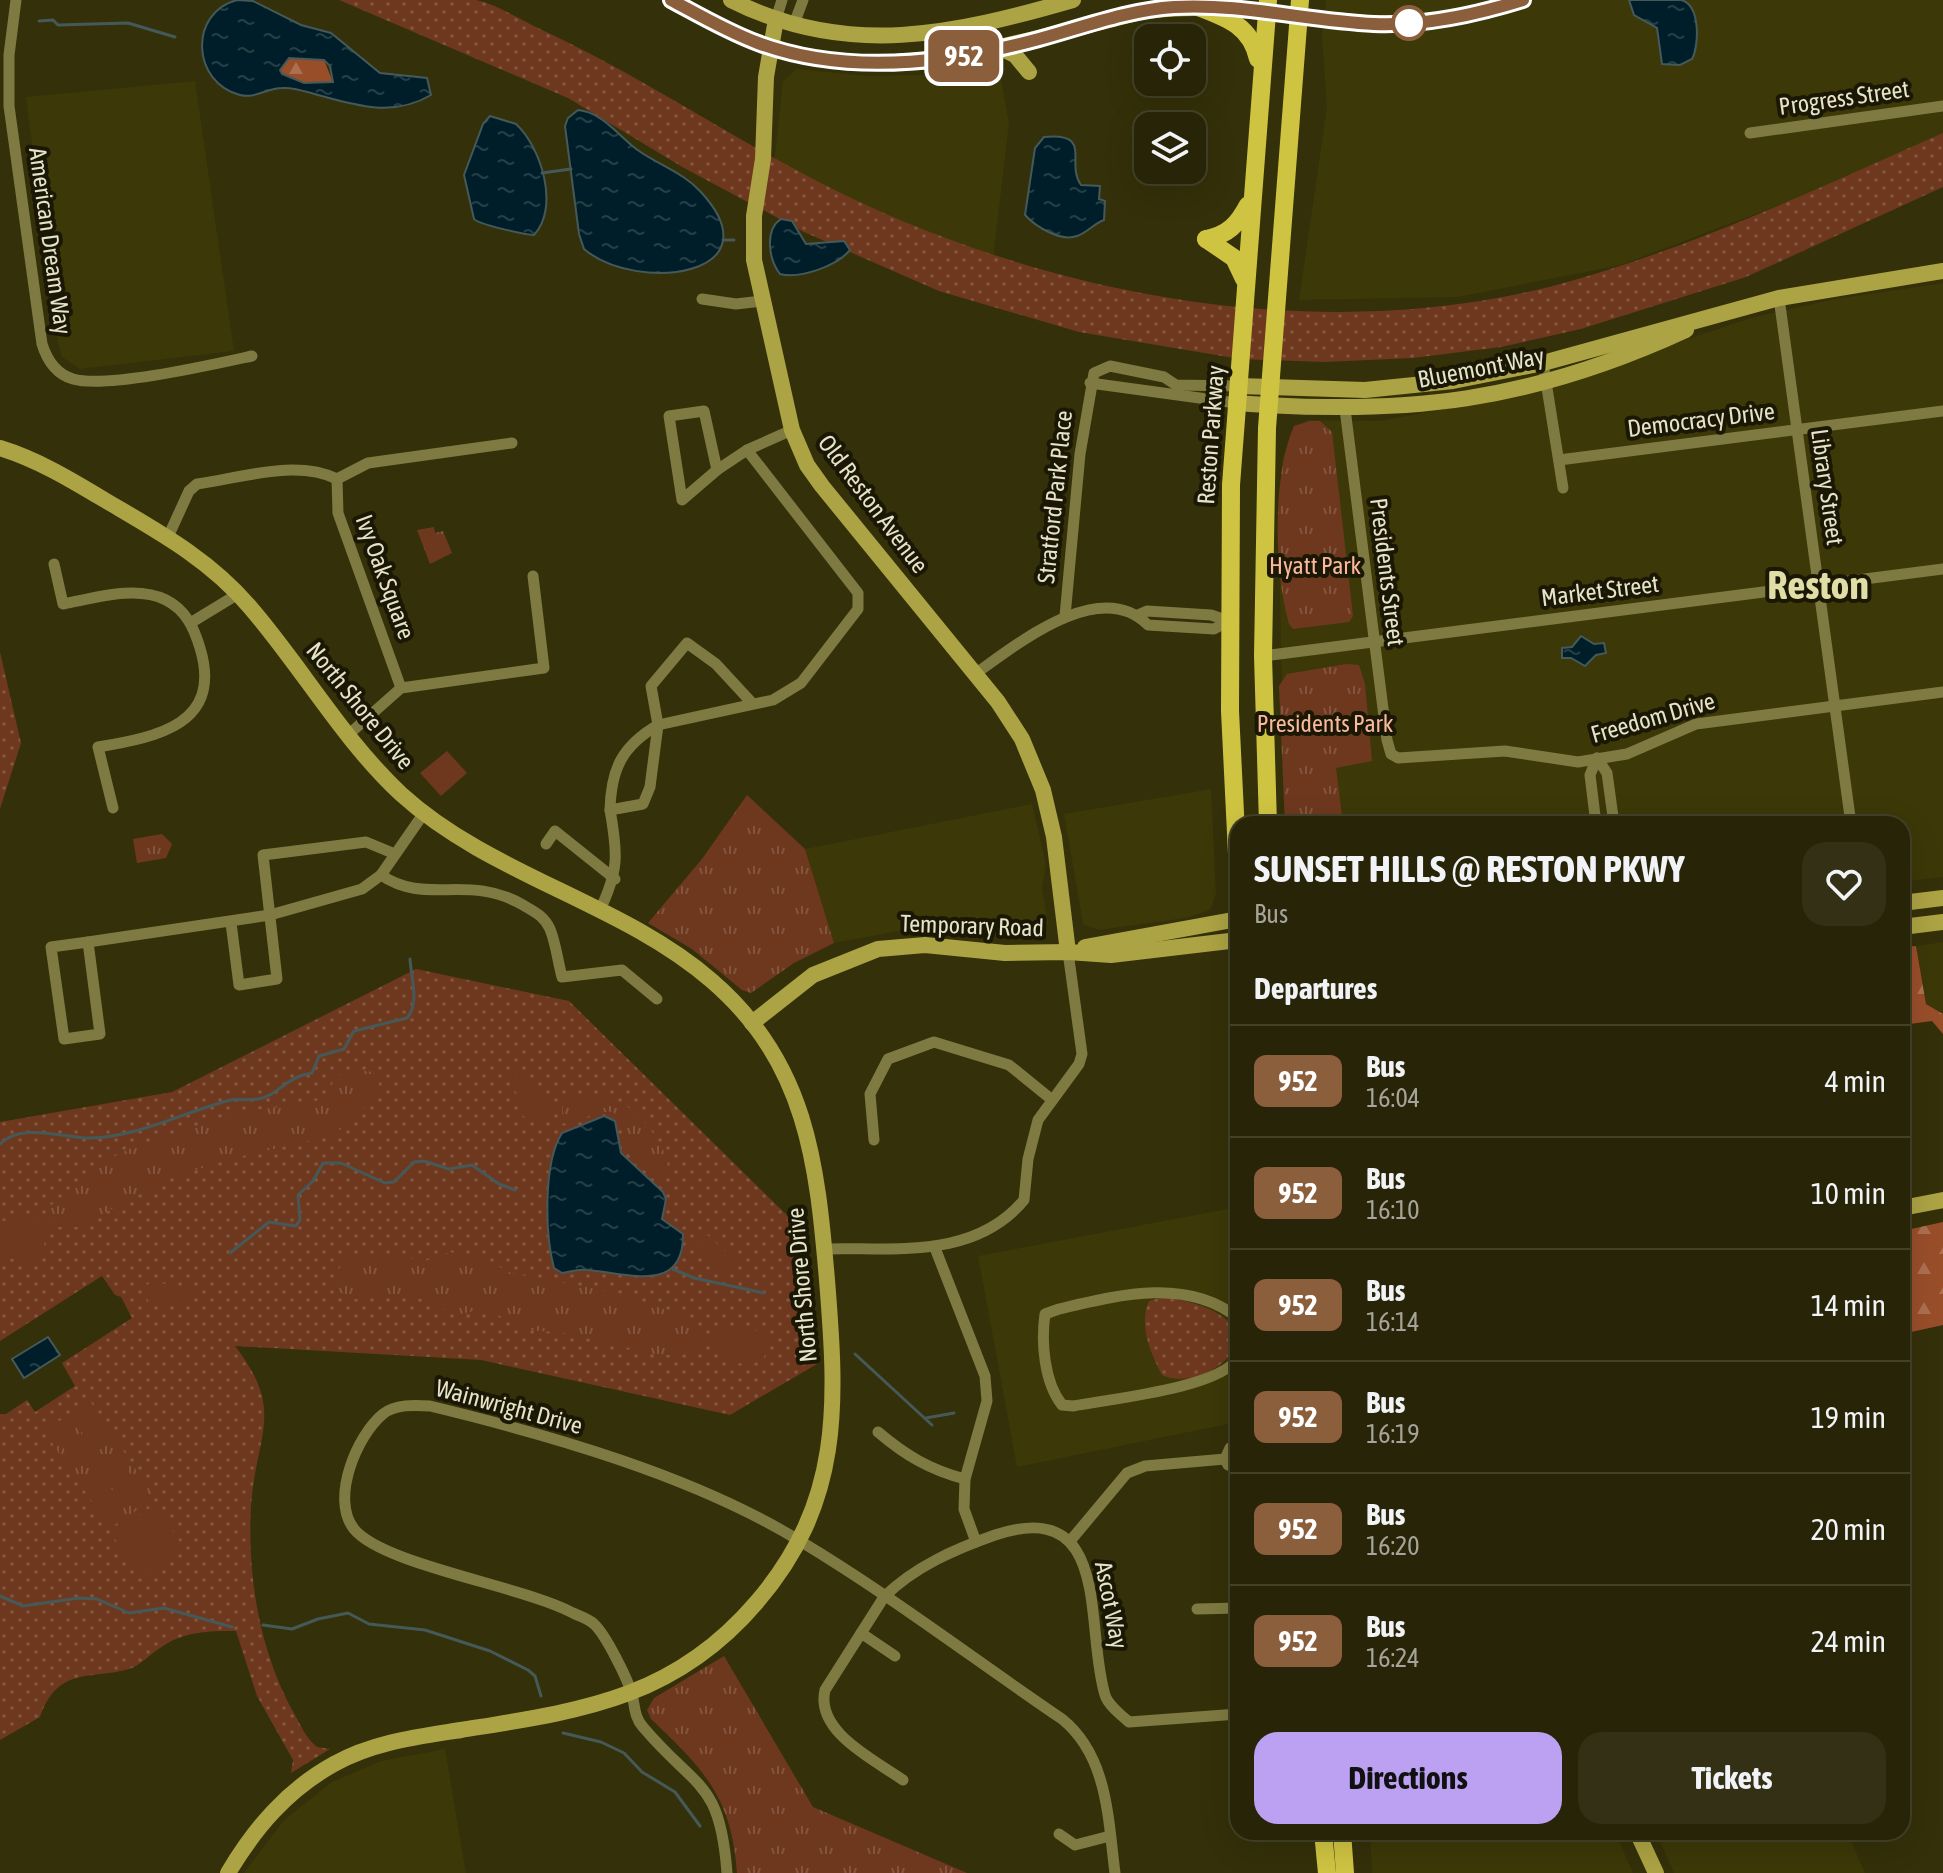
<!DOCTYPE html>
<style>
:root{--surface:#272407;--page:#333015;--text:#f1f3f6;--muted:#a4a49b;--line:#434128;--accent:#bca0f2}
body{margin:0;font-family:"Asap Condensed",sans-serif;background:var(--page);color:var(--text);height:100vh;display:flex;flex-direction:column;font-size:30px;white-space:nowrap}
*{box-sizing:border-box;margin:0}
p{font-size:26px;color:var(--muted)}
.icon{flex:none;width:44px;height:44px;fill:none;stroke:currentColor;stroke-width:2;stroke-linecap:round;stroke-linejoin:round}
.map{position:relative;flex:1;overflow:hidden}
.drawer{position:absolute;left:1230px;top:816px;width:680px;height:1024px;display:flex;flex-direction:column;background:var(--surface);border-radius:24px;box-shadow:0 8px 32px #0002,0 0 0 2px var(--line)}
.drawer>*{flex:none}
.badge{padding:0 16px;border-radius:12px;font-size:28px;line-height:52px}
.controls{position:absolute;left:1134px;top:24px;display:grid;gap:16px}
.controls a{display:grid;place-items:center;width:72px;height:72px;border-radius:16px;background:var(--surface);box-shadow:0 8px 32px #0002,0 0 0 2px var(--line);font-size:40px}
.map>.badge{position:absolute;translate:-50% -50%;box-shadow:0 0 0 4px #fff}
h2{padding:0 24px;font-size:30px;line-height:72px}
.round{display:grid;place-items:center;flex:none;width:84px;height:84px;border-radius:24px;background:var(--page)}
.head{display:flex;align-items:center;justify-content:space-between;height:136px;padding:0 24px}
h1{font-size:38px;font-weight:700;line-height:60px}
.button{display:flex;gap:16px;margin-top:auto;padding:16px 24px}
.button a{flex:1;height:92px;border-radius:24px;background:var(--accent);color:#111;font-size:32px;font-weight:700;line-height:92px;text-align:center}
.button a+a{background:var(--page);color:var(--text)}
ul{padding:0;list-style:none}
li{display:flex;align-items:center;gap:24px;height:112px;padding:0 24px;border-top:2px solid var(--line)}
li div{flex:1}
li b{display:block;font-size:30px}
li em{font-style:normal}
li .badge{min-width:88px;font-weight:700;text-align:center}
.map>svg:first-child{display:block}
.built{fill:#3c3808}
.grass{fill:url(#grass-dots)}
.forest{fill:url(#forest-firs)}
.park{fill:url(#park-tufts)}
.pitch{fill:#6e381f}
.water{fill:url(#water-ripples);stroke:#455959;stroke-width:2;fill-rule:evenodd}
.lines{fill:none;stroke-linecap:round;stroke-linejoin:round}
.stream{stroke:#455959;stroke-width:3}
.street{stroke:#7f7a41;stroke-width:11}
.secondary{stroke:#aca344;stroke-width:16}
.primary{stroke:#cfc442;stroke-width:18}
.line-casing{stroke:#fff;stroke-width:18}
.line{stroke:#8b5e3c;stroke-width:12}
.stop-dot{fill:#fff;stroke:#8b5e3c;stroke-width:4}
.labels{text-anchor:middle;stroke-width:8;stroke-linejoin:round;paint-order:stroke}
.street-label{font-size:24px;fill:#e5e3c9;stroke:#1a1804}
.park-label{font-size:24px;fill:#fab89c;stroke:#1a1804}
.town-label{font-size:40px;font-weight:bold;fill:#e1dda7;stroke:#1a1804}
</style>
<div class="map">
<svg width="1943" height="1873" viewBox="0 0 1943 1873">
<defs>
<pattern id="grass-dots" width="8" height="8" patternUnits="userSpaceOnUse" patternTransform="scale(2)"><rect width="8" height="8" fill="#6e381f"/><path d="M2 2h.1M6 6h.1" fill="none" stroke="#83553e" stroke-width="1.8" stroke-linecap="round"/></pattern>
<pattern id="forest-firs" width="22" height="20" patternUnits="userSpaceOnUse" patternTransform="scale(2)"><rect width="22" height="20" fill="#994e2a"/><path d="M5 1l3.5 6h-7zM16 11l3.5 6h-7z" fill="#ac7051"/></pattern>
<pattern id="park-tufts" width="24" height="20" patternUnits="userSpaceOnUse" patternTransform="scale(2)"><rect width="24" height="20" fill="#6e381f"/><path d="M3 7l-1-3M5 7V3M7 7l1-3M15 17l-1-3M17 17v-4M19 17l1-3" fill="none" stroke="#83553e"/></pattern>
<pattern id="water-ripples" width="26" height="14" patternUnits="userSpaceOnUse" patternTransform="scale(2)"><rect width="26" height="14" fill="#001e29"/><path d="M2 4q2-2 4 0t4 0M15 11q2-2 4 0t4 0" fill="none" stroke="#253f47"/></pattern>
</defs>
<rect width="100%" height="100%" fill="#343009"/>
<g class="built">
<polygon points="1326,0 1943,0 1943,143 1621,265 1458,297 1299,300 1327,107 1322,36"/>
<polygon points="797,69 868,76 963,74 999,69 1009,123 993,260 878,219 774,163 783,81"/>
<polygon points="195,81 234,351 80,369 62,357 58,342 26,97"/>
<polygon points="1943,283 1943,877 1902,882 1902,824 1285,824 1279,556 1282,460 1294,426 1309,420 1380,421 1520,395 1754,317 1835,299"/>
<polygon points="1211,789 1216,894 1210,910 1186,918 1098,930 1083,924 1064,814"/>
<polygon points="1032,804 1046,864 1042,889 1048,923 1042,933 1015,937 910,929 834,943 805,849"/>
<polygon points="1943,942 1943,1014 1926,1004 1916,946"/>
<polygon points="1238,1207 1238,1422 1017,1467 978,1256"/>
<polygon points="445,1749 466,1873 244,1873 284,1820 332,1782 381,1761"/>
<polygon points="1370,1832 1615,1832 1633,1873 1372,1873"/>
<polygon points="1656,1832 1847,1832 1865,1873 1674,1873"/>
</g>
<g class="grass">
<path d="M 339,0 C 370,0 401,0 433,0 C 446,0 462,0 476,0 C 496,4 519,19 538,28 C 634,72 722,132 815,180 C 1040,297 1331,352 1578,279 C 1705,242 1823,186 1943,133 L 1943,187 L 1746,277 L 1581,329 L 1501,347 L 1413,358 L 1324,362 L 1240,359 L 1079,332 L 939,291 L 804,232 L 684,168 L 568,98 Z"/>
<polygon points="0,652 21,743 0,809"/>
<path d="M 416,969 L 569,1001 L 807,1235 L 817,1364 L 730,1415 L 481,1360 L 235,1346 C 286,1412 256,1433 251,1506 C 247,1578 260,1654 296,1717 C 302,1728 307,1739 317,1747 L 330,1749 L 291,1773 L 293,1760 L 257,1696 L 236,1631 C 208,1631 184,1631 160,1648 C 150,1654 140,1666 129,1669 C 90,1680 58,1666 40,1717 L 0,1740 L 0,1414 L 6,1414 L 27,1400 L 35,1412 L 75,1386 L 62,1363 L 132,1318 L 121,1297 L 115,1295 L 102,1276 L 0,1341 L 0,1122 L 172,1092 Z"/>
<path d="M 1163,1297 C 1300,1317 1209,1397 1162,1375 C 1151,1354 1138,1325 1149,1301 Z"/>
</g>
<g class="forest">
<polygon points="289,58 324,60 333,82 304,83 282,74 280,71"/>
<polygon points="1916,946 1926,1004 1943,1014 1943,1034 1932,1021 1902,1025 1902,947"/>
<polygon points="1943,1222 1943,1325 1902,1334 1902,1231"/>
</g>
<g class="park">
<path d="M 1310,421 L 1320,421 L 1332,432 L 1353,616 L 1349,622 L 1293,629 L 1289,624 C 1274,572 1272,476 1294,426 Z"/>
<polygon points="434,527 435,533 443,531 452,553 430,564 417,530"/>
<polygon points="1346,664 1359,665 1365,684 1372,761 1336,768 1343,824 1285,824 1279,686 1287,674"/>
<polygon points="747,795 805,849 834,943 794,963 751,993 742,990 692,949 648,923 702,859"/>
<polygon points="162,834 172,844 166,858 137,863 133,839"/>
<polygon points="350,1069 373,1072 379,1081 378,1096 334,1135 234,1158 173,1177 77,1227 56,1227 48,1218 50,1206 109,1159 129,1149 236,1112 313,1103 326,1094 337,1076"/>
<path d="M 564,1096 C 579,1094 601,1094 615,1100 C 637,1107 669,1147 668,1170 L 661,1174 C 615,1170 631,1127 613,1112 C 592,1110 576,1126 561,1123 Z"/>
<polygon points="450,1252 487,1260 511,1273 623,1294 693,1320 705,1331 704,1346 683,1355 659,1355 564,1333 519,1329 497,1314 482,1309 456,1315 414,1296 354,1299 339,1292 337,1272 348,1255 398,1254 422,1262"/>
<polygon points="90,1401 155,1498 110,1528 44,1431"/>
<path d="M 724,1656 L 813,1807 L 967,1873 L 737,1873 C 732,1798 704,1769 651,1719 L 647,1710 L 654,1698 Z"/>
</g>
<g class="pitch">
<polygon points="447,751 467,773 441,796 420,773"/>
<polygon points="521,1073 554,1104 554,1112 547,1120 529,1121 522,1115 520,1099 511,1084 513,1075"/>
<polygon points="32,1214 46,1227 43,1258 30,1264 0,1255 0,1222"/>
<polygon points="703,1231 736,1261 736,1273 724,1271 696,1242 696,1232"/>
<polygon points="151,1282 188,1287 191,1295 179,1303 149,1302 142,1289"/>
<path d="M 730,1326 C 754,1330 780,1329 762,1361 L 744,1365 L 714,1351 L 713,1337 L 720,1328 Z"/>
<polygon points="89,1410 110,1443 95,1453 74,1420"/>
<polygon points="69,1423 90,1456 75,1466 54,1433"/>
<polygon points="122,1461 143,1494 128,1503 107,1470"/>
<polygon points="102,1474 123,1507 108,1516 87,1483"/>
<polygon points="156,1504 185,1550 140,1579 111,1533"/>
</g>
<g class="water">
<path d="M 237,0 L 253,1 L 301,25 L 331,33 L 380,73 L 427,78 L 431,95 C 394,117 357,106 318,95 C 307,92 294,87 282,88 C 267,88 255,99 240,95 C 192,83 188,13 237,0 ZM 289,58 L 324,60 L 330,66 L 333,82 L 304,83 L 282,74 L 280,70 Z"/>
<path d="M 1629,0 C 1644,0 1666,0 1681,0 C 1701,5 1699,46 1692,59 L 1680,65 L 1662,64 L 1657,28 L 1634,15 Z"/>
<path d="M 578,110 C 603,112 620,138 639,151 C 659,165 682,172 700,191 C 779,276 637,294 584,249 L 579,234 L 565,126 L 568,118 Z"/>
<path d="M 490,116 L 516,124 C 541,147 560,207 534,235 C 525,235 478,224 474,219 L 464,175 L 483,124 Z"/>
<path d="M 1044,137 C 1094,132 1065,163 1081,185 L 1100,186 L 1099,199 L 1105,201 L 1104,220 C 1093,224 1087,233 1077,236 C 1061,242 1036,227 1025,215 L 1035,148 Z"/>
<path d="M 781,219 L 792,221 L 806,244 L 844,241 L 850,250 C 837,266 800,279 780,274 C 769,260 764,230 781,219 Z"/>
<polygon points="1581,636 1594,644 1604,643 1606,653 1596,655 1585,666 1571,658 1562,658 1562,648 1572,647"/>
<path d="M 604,1116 L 615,1121 L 621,1153 L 663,1192 L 666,1199 L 662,1219 L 683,1234 C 684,1296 625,1272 586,1270 C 577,1269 570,1272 562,1273 L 554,1268 C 545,1234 543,1163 562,1133 Z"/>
<polygon points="48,1337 60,1355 24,1378 12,1359"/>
</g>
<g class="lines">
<g class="stream">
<polyline points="39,21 53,20 58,25 128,23 175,37"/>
<polyline points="542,173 571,169"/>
<polyline points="723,240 734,240"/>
<path d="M 0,1144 C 21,1122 64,1138 90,1138 C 137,1137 182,1113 227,1101 C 237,1098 248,1101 258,1099 C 278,1096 285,1077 312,1073 L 319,1056 L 344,1049 L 354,1031 L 407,1018 C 420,1004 411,977 410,959"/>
<polyline points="230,1253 269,1222 296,1226 300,1220 298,1195 313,1181 323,1163 341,1163 385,1183 394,1182 414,1162 424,1161 449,1169 472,1165 499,1184 515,1190"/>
<polyline points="673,1269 694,1278 764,1293"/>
<polyline points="855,1354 932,1425"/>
<polyline points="926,1418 954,1413"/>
<polyline points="0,1596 23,1606 79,1598 97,1599 129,1613 164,1608 232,1627"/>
<polyline points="263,1625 292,1629 318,1619 348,1613 369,1624 425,1630 490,1651 528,1670 535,1676 541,1696"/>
<polyline points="563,1733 601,1742 624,1753 642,1772 675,1792 700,1826"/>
</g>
<g class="street">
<path d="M 16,0 L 9,55 L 9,106 L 42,344 C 47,360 56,374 73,379 C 106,389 215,364 252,356"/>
<polyline points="776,19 782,0"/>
<polyline points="794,24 803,0"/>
<polyline points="1750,133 1943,106"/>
<polyline points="1779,298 1851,824"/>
<polyline points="702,299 736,304 762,301"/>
<polyline points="1543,363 1563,488"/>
<polyline points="1090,383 1236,403"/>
<polyline points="1345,409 1387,740 1391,754 1398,758 1505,751 1578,762 1627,754 1696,724 1943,692"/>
<polygon points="704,411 717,470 682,500 669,416"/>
<polyline points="747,450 792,430"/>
<polyline points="1559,460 1943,411"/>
<polyline points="337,479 338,513 401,688"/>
<path d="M 168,537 L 189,491 L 197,484 C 241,478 296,459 337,479 L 368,463 L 512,443"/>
<path d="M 54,564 L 63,604 C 95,598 136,585 166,600 C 186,610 194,628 200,648 C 223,724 158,737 98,747 L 113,808"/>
<polyline points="1138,615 1147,611 1211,615 1229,621"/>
<polyline points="1065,616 1080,454 1094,373 1110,366 1164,377 1176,385 1238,386"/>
<polyline points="192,622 238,594"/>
<polyline points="1263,656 1943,569"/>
<path d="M 975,674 C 1016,645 1100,576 1148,625 L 1214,629 L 1229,621"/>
<polyline points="348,735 401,688 544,668 533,576"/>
<polyline points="1597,758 1607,773 1614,824"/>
<path d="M 610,810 C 611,769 622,746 658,725 L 651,686 L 687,643 L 716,664 L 752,703"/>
<polyline points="1596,824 1590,775 1597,758"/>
<polyline points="546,844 555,831 615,879"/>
<path d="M 381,875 C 426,906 468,873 523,905 C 535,912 544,916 550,929 C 556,944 558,962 562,977 L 622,970 L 657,999"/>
<path d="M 599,912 C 619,871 618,854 610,810 L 643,804 L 650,787 L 658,725 L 773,700 L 801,683 L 858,609 L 858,593 L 747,450 L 717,470"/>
<polyline points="231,923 239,985 277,979 263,855 366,842 395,854"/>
<polyline points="88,942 270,915 362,889 381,875 424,813"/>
<polygon points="88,942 100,1034 64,1039 51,947"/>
<polyline points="874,1140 870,1094 888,1059 934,1042 1009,1065 1051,1099"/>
<polyline points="935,1248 985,1376 987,1401 965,1479 964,1509 976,1542"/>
<path d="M 824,1249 C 893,1247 974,1260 1024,1200 L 1028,1159 L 1038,1120 L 1079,1064 L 1082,1054 L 1068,952"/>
<path d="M 1238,1318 C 1187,1277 1118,1295 1059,1309 L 1045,1314 C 1041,1342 1044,1382 1062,1405 L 1073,1406 C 1109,1399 1220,1388 1238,1358"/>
<path d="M 878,1432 C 905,1455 930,1470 965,1479"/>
<polyline points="1238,1445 1230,1448 1225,1459 1228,1465 1238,1469"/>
<polyline points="1071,1540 1127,1473 1145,1466 1225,1459"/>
<polyline points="1197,1609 1238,1608"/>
<polyline points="861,1633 895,1656"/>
<path d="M 903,1780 C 875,1760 815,1732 825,1690 L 884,1597 C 914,1567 955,1549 995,1535 C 1113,1496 1084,1626 1105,1695 C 1108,1705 1121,1715 1129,1722 L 1238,1714"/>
<polyline points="1059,1834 1075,1845 1110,1836"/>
<path d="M 727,1873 C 720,1779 696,1790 643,1727 C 634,1717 635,1706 632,1694 C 627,1678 606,1635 594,1624 C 589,1619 579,1616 573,1613 C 523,1586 383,1565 354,1529 C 330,1499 357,1435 383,1414 C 395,1404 415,1405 430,1406 C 550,1435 694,1476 800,1541 C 890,1595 975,1660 1062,1719 C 1108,1756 1108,1819 1115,1873"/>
</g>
<g class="secondary">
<path d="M 671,0 C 699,15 728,32 758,43 C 887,91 1020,40 1146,11 C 1223,1 1296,19 1372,23 C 1423,26 1474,15 1523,0"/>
<path d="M 731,0 C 848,59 955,34 1073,0"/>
<polyline points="776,19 766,77 763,159 754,216 754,260 792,430 807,465 822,486 998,702 1022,739 1043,790 1054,837 1068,952"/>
<polyline points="1001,48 1015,55 1029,72"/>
<polyline points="1238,386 1365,390 1453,381 1543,363 1779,298 1943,271"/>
<path d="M 1236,403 C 1407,416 1529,402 1686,330"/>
<path d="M 0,448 C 39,460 73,481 108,502 C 159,532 210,560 249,606 C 302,667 342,739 401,794 C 491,876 621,902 712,981 C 807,1063 817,1163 827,1280 C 837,1404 843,1502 756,1603 C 673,1700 579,1711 461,1730 C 417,1737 374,1742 334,1764 C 287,1790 255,1828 228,1873"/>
<polyline points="1902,903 1943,898"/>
<polyline points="1902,927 1943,922"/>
<polyline points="1085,947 1238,919"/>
<polyline points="752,1023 813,975 878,949 925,945 1005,953 1068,952 1111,955 1238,940"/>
<polyline points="1902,1208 1943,1200"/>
<polyline points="1637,1832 1656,1873"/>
</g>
<g class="primary">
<path d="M 1198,7 C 1227,18 1251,26 1258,59"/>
<path d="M 1206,239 C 1228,235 1238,224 1248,205"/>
<polyline points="1206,239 1234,258 1244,279"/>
<polyline points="1268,824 1263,656 1267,428 1300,0"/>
<polyline points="1238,874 1230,711 1231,485 1268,0"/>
<polyline points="1323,1832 1327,1873"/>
<polyline points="1342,1832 1345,1873"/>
</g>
</g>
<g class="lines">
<defs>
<path id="line" d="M 671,0 C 699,15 728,32 758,43 C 847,76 950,63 1039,39 C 1083,27 1128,10 1174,7 C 1241,3 1307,21 1374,24 C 1424,26 1475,15 1523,0"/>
</defs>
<use href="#line" class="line-casing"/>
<use href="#line" class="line"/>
</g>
<circle class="stop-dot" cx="1409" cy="23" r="16"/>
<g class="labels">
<g class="street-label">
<text transform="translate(1844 98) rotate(-8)" y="8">Progress Street</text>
<text transform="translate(50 241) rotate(82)" y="8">American Dream Way</text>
<text transform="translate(1481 368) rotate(-11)" y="8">Bluemont Way</text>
<text transform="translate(1701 420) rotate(-7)" y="8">Democracy Drive</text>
<text transform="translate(1211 435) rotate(-86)" y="8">Reston Parkway</text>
<text transform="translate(1827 487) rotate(82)" y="8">Library Street</text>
<text transform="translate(1055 497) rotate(-84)" y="8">Stratford Park Place</text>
<text transform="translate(873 504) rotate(53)" y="8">Old Reston Avenue</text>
<text transform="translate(1387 572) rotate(83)" y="8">Presidents Street</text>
<text transform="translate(385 577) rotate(70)" y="8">Ivy Oak Square</text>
<text transform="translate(1600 591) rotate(-7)" y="8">Market Street</text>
<text transform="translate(360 706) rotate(51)" y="8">North Shore Drive</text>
<text transform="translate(1653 718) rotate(-16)" y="8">Freedom Drive</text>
<text transform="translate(972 926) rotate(2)" y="8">Temporary Road</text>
<text transform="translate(802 1285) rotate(-95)" y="8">North Shore Drive</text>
<text transform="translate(509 1407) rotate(15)" y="8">Wainwright Drive</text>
<text transform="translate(1111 1605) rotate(79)" y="8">Ascot Way</text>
</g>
<g class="park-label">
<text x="1315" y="574">Hyatt Park</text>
<text x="1325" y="732">Presidents Park</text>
</g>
<g class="town-label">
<text x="1818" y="599">Reston</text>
</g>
</g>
</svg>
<div class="controls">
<a><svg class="icon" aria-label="locate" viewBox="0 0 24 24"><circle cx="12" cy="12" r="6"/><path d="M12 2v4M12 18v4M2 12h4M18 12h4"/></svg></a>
<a><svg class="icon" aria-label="layers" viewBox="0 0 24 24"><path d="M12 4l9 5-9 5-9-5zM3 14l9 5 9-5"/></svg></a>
</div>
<b class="badge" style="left:964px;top:56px;background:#8b5e3c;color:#fff">952</b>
<section class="drawer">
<div class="head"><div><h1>SUNSET HILLS @ RESTON PKWY</h1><p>Bus</p></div><a class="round"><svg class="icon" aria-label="heart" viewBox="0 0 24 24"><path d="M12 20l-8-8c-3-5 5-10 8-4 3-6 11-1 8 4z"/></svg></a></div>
<h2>Departures</h2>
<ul>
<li><span class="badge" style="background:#8b5e3c;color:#fff">952</span><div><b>Bus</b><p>16:04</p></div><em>4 min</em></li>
<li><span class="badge" style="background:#8b5e3c;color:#fff">952</span><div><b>Bus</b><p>16:10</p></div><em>10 min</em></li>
<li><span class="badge" style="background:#8b5e3c;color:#fff">952</span><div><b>Bus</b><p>16:14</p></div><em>14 min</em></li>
<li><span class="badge" style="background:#8b5e3c;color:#fff">952</span><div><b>Bus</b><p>16:19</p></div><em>19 min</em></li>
<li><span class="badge" style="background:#8b5e3c;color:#fff">952</span><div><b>Bus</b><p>16:20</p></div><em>20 min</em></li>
<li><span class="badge" style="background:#8b5e3c;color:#fff">952</span><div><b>Bus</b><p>16:24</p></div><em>24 min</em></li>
</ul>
<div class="button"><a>Directions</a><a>Tickets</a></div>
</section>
</div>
